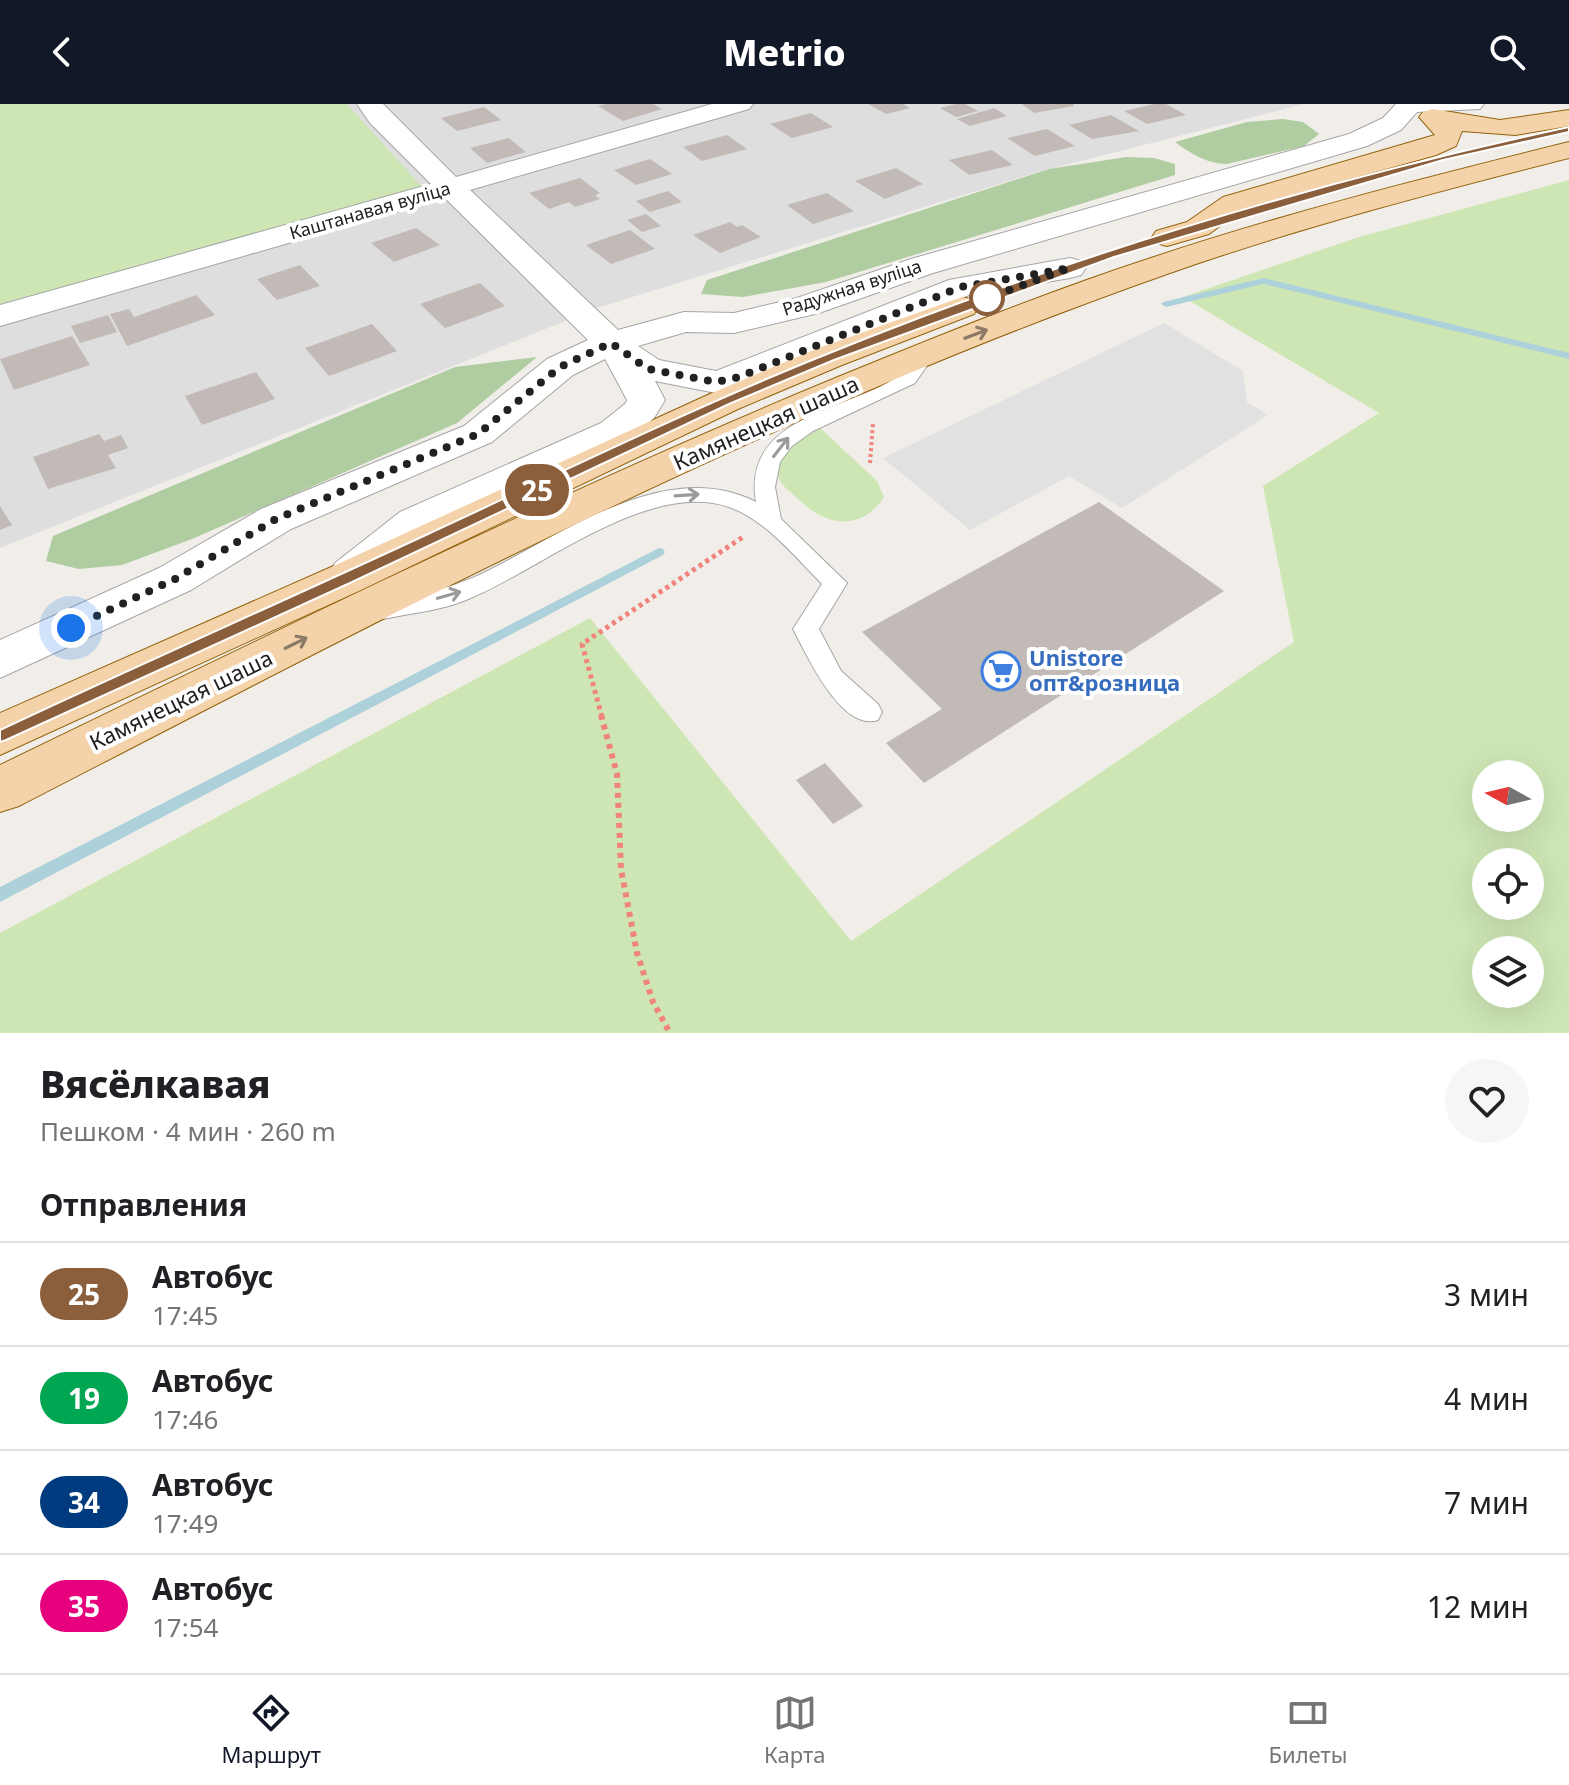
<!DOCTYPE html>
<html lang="ru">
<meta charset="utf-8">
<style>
:root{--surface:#fff;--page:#f6f6f6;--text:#202124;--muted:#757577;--line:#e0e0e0;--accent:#111827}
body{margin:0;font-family:"Noto Sans",sans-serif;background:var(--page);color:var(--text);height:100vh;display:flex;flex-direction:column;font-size:30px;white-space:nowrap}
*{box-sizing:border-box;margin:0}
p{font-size:26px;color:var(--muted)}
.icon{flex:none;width:44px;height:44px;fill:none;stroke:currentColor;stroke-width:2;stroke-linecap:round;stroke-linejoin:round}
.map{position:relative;height:929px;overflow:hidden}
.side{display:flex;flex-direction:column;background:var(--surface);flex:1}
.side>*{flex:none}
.badge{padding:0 16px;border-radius:26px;font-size:28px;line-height:52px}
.needle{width:52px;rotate:278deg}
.tools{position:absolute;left:1472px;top:656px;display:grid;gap:16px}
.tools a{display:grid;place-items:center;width:72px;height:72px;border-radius:50%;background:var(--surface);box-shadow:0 8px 32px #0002;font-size:40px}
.you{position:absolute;width:40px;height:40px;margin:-20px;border:6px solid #fff;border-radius:50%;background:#1a73e8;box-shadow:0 0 0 12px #1a73e833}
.map>.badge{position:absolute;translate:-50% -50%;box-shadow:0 0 0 4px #fff}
h2{padding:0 40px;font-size:30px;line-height:72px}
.round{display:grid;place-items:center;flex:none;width:84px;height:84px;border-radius:42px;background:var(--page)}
.summary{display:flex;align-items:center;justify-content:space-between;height:136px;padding:0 40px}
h1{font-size:38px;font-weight:800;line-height:60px}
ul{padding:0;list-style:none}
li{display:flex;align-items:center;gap:24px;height:104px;padding:0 40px;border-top:2px solid var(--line)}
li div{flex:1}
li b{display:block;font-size:30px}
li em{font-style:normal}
li .badge{min-width:88px;font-weight:700;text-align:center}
header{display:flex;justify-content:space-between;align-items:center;height:104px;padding:0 40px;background:var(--accent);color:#fff;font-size:36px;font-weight:800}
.menu{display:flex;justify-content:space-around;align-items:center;height:112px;border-top:2px solid var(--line);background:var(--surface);font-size:22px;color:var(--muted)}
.menu a{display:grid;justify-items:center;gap:4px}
.menu .current{color:var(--accent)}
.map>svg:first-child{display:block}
.residential{fill:#dfdedf}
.grass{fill:#cee6b4;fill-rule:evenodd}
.forest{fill:#afcda1}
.parking{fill:#e1e1e1}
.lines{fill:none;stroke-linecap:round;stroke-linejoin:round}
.stream{fill:#add1db;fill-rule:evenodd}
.building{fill:#c1bab6}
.lane-casing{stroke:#a5a5a5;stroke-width:2}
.street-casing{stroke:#a5a5a5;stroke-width:2}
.primary-casing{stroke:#93630c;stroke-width:2}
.path-far2{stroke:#f0847b;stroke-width:4;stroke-dasharray:3 3;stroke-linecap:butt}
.path-far1{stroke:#f0847b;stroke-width:5;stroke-dasharray:4 4;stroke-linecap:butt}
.path{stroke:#f0847b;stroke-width:6;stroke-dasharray:5 5;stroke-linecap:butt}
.lane{fill:#fff;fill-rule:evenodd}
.street{fill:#fff;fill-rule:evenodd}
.primary{fill:#f5d3aa;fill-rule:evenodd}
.oneway{stroke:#8b7a66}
.oneway2{stroke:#9b9b9b}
.line{fill:#8b5e3c;stroke:#fff;stroke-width:2}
.walk{stroke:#212121;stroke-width:8;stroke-dasharray:0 14.4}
.stop-dot{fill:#fff;stroke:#8b5e3c;stroke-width:4}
.labels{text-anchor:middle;stroke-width:8;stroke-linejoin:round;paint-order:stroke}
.far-street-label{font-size:18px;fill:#212121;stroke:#fff}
.street-label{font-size:22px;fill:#212121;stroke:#fff}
.shop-label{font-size:22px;font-weight:bold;fill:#366cbe;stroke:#fff;text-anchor:start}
</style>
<header><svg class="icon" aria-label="back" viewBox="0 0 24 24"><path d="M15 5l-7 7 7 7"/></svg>Metrio<svg class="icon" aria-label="search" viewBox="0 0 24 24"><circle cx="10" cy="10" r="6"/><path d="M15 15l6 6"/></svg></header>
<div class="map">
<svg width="1569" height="929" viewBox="0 0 1569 929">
<rect width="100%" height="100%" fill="#f1eee9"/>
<polygon class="residential" points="0,0 1304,0 1038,68 600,203 0,444"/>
<g class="grass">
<polygon points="0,0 347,0 422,83 0,200"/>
<path d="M 1569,76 L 1569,929 L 0,929 L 0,829 L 590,514 L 851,837 L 1294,538 L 1263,382 L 1379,309 L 1183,193 L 1359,133 ZM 1530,670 L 1530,714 L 1486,714 L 1486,670 ZM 1530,758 L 1530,802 L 1486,802 L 1486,758 ZM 1530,846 L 1530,890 L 1486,890 L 1486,846 Z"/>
<path d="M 818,322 L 877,377 L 884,393 C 861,428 826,422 799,396 C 794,390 785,385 781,378 C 765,353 800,331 818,322 Z"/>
</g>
<g class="forest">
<path d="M 1283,15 L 1303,18 L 1319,30 L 1304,42 L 1227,60 C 1208,60 1191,50 1175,38 L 1247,18 Z"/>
<polygon points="1126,53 1154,54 1175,60 1175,71 826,178 743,193 701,190 707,176 1049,65"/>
<polygon points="537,253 457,319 192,435 122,461 79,465 46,457 53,432 455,263"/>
</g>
<polygon class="parking" points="1164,219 1243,267 1247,298 1268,311 1122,404 1069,372 970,426 883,354"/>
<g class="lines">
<g class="stream">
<polygon points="1264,174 1569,249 1569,255 1264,180 1166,203 1161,200 1163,198"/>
<polygon points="659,444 663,445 665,448 663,451 0,798 0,783"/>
</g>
</g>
<g class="building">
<polygon points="606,0 653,0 662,5 623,17 598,2"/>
<polygon points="868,0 903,0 910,4 886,10"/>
<polygon points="956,0 965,0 978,7 956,13 940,4"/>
<polygon points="1022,0 1073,0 1074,2 1034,9"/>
<polygon points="1155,0 1166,0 1186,11 1147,20 1124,7"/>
<polygon points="484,3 501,16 457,27 441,14"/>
<polygon points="994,4 1007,12 970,22 957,15"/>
<polygon points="811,9 833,23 792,34 770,20"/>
<polygon points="1111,11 1139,27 1092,35 1069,21"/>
<polygon points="1047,25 1075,42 1035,52 1007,34"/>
<polygon points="727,31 747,45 702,57 683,43"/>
<polygon points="509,34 526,48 487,59 470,44"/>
<polygon points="992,46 1013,61 969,71 949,56"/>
<polygon points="650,55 672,70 636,81 614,66"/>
<polygon points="896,64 923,80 885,95 855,77"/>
<polygon points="580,74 600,89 595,91 600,95 575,103 569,98 549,105 529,89"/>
<polygon points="668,87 682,98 650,108 636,97"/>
<polygon points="827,89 854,107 813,120 787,101"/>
<polygon points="646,110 661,122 642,128 627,116"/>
<polygon points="730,118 737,123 742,121 761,133 720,149 693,131"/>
<polygon points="416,124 440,141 394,158 371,139"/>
<polygon points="630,126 655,145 611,160 586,141"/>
<polygon points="300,161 320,182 277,196 257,175"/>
<polygon points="480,179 505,202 445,224 420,200"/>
<polygon points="196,191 215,211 127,242 110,210 129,205 134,213"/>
<polygon points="108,211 117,228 80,239 71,222"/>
<polygon points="372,220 397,247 329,272 305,244"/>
<polygon points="72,232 90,261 14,286 0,255"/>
<polygon points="256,268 275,295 202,321 185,292"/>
<polygon points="99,330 104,337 121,331 128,344 108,351 116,364 48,385 33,353"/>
<polygon points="1099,398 1224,487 924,679 886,639 942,605 862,528"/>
<polygon points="0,402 12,421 0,426"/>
<polygon points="825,659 863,702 833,720 796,676"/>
</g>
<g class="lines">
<defs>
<path id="lane" d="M 925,244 L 935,250 L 915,279 L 813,327 L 792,342 L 780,358 L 775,383 L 781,415 L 847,479 L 819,525 L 841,567 L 878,600 L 882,608 L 878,616 C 841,628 807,551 793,525 L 822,480 C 795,453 766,416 729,403 C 648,375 539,467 466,496 C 439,507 411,509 383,515 L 374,512 L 371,506 L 374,500 L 383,497 C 416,491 446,486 477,472 C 558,434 664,351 756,398 C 741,311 850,307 900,271 C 909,265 913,254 918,246 Z"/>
<polygon id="street" points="357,0 383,0 456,73 712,0 753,0 749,5 470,86 618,226 684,208 734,209 797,194 911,155 1349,30 1383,14 1396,0 1484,0 1480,5 1417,8 1401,26 1367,42 933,169 819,209 734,229 686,228 638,242 659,256 716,267 949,176 1070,154 1081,157 1086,164 1081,171 1070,174 969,191 752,281 716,289 655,277 665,296 654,314 629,335 430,428 367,481 351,485 335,481 329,470 335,459 400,408 601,319 625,300 627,296 605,255 573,271 492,338 291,425 191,486 0,574 0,536 159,464 261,405 464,322 547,255 588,236 445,94 0,222 0,201 431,80 370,19"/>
<g id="primary">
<polygon points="1432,5 1500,16 1569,6 1569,22 1515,31 1462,27 1456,42 1436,51 1243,105 1209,130 1167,142 1156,139 1152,133 1156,127 1187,118 1223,93 1435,31 1419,13 1423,8"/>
<path d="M 1569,38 L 1569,54 C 1435,88 1301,123 1170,169 C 770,309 395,508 19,702 L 0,708 L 0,661 C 276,528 550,392 833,275 C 938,232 1044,189 1151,154 C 1289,108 1428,73 1569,38 Z"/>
<polygon points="962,193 974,196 979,203 974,210 842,261 738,305 361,486 0,651 0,609 329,464 712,289 816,245"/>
</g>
</defs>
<use href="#lane" class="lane-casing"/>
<use href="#street" class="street-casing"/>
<use href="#primary" class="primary-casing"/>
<polyline class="path-far2" points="870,359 873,320"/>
<polyline class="path-far1" points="602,613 582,540 743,433"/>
<polyline class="path" points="601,611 617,670 621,765 637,849 653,898 670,929"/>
<use href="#lane" class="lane"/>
<use href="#street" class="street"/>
<use href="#primary" class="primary"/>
</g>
<defs><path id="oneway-shaft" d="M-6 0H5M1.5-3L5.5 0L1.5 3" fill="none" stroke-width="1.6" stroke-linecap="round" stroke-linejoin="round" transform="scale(2)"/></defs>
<g class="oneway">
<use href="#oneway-shaft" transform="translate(976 230) rotate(-21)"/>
<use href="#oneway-shaft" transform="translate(296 539) rotate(-26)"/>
</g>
<g class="oneway2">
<use href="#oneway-shaft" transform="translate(781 343) rotate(-52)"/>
<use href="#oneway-shaft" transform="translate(687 391) rotate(-4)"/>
<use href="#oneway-shaft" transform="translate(449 491) rotate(-16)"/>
</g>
<path class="line" d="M 1569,23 L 1569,28 L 1443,56 L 1114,153 L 834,256 L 729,300 L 350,479 L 6,636 L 0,638 L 0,626 C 138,561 284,497 428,430 C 558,370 688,306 822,252 C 1063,154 1315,78 1569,23 Z"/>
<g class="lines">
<polyline class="walk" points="71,524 175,475 276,415 478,330 560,263 611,239 648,265 716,278 739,273 961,183 1070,164 987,194"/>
</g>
<defs>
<symbol id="supermarket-ring" viewBox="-11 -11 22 22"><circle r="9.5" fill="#fff" stroke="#3f7fe0" stroke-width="1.5"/><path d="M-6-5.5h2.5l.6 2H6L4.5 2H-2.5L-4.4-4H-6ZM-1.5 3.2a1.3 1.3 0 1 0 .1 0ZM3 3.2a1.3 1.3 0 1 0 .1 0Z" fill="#3f7fe0"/></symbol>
</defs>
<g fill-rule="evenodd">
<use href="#supermarket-ring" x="979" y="545" width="44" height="44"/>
</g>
<circle class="stop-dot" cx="987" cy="194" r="16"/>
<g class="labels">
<g class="far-street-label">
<text transform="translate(370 107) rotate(-16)" y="6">Каштанавая вуліца</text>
<text transform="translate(852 184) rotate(-18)" y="6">Радужная вуліца</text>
</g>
<g class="street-label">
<text transform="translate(766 319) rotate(-24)" y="8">Камянецкая шаша</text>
<text transform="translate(181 596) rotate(-26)" y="8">Камянецкая шаша</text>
</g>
<g class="shop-label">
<text x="1029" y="562">Unistore<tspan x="1029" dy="25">опт&amp;розница</tspan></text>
</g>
</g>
</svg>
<div class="tools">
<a><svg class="needle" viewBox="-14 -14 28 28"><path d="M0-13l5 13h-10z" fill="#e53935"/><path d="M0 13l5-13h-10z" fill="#757577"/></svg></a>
<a><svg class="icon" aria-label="locate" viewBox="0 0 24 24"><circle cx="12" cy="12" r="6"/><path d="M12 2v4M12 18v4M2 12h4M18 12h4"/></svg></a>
<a><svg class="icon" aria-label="layers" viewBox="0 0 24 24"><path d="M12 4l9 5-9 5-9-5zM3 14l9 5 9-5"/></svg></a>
</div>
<div class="you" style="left:71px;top:524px"></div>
<b class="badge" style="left:537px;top:386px;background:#8b5e3c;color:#fff">25</b>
</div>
<section class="side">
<div class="summary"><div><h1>Вясёлкавая</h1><p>Пешком · 4 мин · 260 m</p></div><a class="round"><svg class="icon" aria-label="heart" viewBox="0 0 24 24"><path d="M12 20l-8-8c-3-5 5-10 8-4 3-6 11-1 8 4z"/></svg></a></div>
<h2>Отправления</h2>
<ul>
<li><span class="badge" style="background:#8b5e3c;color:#fff">25</span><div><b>Автобус</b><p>17:45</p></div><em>3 мин</em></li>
<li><span class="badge" style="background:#00a651;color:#fff">19</span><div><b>Автобус</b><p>17:46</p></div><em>4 мин</em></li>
<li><span class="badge" style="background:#003b80;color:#fff">34</span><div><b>Автобус</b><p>17:49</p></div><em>7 мин</em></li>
<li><span class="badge" style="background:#e6007e;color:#fff">35</span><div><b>Автобус</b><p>17:54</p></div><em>12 мин</em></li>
</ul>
</section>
<nav class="menu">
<a class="current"><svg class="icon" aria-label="directions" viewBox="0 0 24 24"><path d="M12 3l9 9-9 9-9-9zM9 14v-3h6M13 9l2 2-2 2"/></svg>Маршрут</a>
<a><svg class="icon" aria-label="map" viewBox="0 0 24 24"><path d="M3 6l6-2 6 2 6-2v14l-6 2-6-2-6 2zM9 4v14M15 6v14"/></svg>Карта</a>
<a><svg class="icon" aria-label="tickets" viewBox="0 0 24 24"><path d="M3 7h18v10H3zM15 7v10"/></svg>Билеты</a>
</nav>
